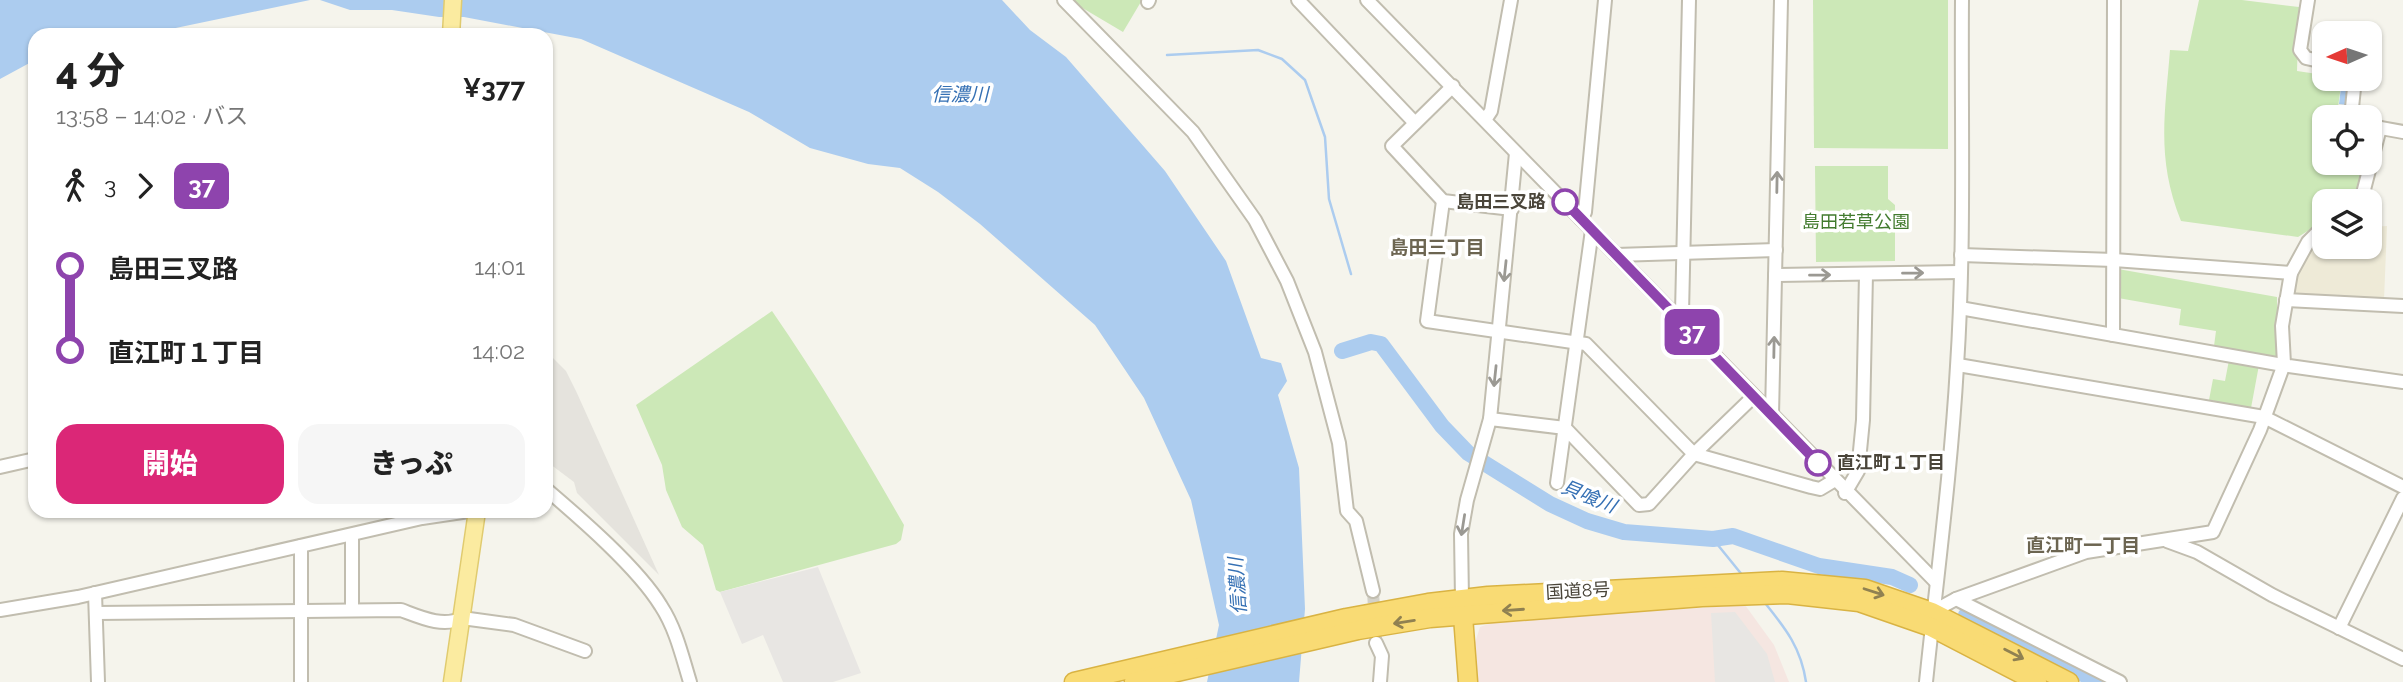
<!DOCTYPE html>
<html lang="ja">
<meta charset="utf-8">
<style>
:root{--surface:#fff;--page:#f6f6f6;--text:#222;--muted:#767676;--accent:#db2777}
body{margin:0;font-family:Raleway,"Noto Sans JP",sans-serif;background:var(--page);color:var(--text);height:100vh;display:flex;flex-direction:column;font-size:26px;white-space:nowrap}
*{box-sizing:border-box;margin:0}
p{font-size:23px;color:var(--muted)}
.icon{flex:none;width:38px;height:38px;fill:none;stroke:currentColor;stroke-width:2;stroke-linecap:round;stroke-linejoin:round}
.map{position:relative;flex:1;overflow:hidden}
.side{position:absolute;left:28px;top:28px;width:525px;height:490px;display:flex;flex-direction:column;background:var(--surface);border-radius:21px;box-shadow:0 2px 5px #0004}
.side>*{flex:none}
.badge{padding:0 14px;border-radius:10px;font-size:24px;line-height:46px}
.needle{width:46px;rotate:267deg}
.controls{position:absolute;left:2312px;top:21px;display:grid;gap:14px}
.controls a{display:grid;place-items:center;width:70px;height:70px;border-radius:14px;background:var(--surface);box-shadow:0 2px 5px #0004;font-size:35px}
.map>.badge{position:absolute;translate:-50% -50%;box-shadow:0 0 0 4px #fff}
.legs{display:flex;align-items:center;gap:10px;height:77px;padding:0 28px;font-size:23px}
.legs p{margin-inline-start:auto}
.headline{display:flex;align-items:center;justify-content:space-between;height:119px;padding:0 28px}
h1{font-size:38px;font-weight:800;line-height:52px}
.cta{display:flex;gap:14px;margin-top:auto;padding:14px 28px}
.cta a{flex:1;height:80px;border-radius:21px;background:var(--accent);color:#fff;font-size:28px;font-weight:800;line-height:80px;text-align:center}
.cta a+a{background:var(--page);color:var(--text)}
ul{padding:0 28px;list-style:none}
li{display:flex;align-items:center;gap:24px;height:84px;font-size:26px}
li i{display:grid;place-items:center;width:10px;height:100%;margin:0 9px;background:currentColor}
li i::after{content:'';width:18px;height:18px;margin:-9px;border:5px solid;border-radius:50%;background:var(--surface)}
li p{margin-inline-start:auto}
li:first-child i{background:linear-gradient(#0000 50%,currentColor 0)}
li:last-child i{background:linear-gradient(currentColor 50%,#0000 0)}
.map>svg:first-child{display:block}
.industrial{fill:#e5e3dd}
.education{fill:#eeead7}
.medical{fill:#f5e6e1}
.green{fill:#cce8b7}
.parking{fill:#e8e6e3}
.water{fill:#acccef}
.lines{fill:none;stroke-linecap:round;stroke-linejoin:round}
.stream{stroke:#acccef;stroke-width:2.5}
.river{stroke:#acccef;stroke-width:16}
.minor-tunnel{stroke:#d3d1c8;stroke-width:12;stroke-dasharray:12 6;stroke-linecap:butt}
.minor-casing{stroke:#c1bdaf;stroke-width:16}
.major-casing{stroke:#e0cb6f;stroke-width:19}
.highway-casing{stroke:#d9b343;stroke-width:21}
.minor{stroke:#fff;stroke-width:12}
.major{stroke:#fbeba0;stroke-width:16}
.highway{stroke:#f9db74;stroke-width:18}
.oneway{stroke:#9b9993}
.oneway2{stroke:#908151}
.line-1-casing{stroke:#fff;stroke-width:16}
.line-1{stroke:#8e44ad;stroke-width:10}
.stop-1-dot{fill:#fff;stroke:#8e44ad;stroke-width:3.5}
.labels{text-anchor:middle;stroke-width:7;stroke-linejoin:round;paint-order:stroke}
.stop-label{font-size:18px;font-weight:bold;fill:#4a453a;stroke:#fff;text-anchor:end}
.park-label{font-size:18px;fill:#427b2e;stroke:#fff}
.street-label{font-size:18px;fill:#4a453a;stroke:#fff}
.water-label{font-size:19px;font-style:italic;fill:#3570b4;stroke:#fff}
.neighbourhood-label{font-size:19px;font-weight:bold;fill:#6c6551;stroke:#fff}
</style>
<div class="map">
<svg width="2403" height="682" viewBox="0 0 2403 682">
<rect width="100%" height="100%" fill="#f5f4ec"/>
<polygon class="industrial" points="546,351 566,371 576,391 659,575 577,493 574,482 546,461"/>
<polygon class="education" points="2387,226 2384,300 2291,296 2299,272 2314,245 2370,247 2370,227"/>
<polygon class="medical" points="1745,605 1774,645 1789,682 1478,682 1475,643 1480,627 1497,621"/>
<g class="green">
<polygon points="1069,0 1142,0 1123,32"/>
<polygon points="1813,0 1948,0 1948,149 1814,148"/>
<path d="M 2199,0 L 2242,0 L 2299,7 L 2297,71 L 2324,75 L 2324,79 L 2342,79 L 2338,107 L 2348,109 L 2347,117 L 2324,117 L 2324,163 L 2366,163 L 2359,196 L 2354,201 L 2324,201 L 2324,221 L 2298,237 L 2181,221 C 2156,159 2165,114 2170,50 L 2188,51 Z"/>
<polygon points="1815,166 1888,166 1888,199 1895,205 1895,261 1816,262"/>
<polygon points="2118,269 2277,297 2278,357 2214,346 2216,331 2179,325 2181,309 2118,298"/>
<path d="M 772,311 C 820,380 862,452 904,525 L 901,540 L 896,544 L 720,592 L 716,590 L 703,545 L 682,527 L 666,490 L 662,465 L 636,405 Z"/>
<polygon points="2229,360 2259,365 2251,408 2209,400 2213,379 2225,381"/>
</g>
<g class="parking">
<polygon points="818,567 861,673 833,682 783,682 763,635 742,644 720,592"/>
<polygon points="1735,612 1767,654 1775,682 1715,682 1711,613"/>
</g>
<g class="water">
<polygon points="0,0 310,0 142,35 35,35 35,60 0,79"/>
<polygon points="320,0 1002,0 1030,30 1066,57 1165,171 1226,261 1261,358 1281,363 1287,381 1278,395 1299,468 1305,609 1299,682 1207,682 1219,625 1191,500 1144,398 1095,325 980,224 938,192 900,168 868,164 810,148 749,112 581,39 464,17 439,17 392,10 350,10"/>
<polygon points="2342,79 2351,79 2348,105 2339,104"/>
</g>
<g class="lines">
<g class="stream">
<polyline points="1167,55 1258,50 1282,59 1305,80 1325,137 1329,199 1351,274"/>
<polyline points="1713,539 1743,576"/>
<path d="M 1765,603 C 1786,629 1801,648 1806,682"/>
</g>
<g class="river">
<polyline points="1342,351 1371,342 1381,344 1442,426 1468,453 1550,504 1587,521 1624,532 1713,539 1733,536 1819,566 1892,577 1910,585"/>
<polyline points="1966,615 2099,682"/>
</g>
<polyline class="minor-tunnel" points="1373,591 1376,643"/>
<defs>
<g id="minor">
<polyline points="1064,0 1193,132 1255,220 1287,281 1315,352 1339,443 1347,511 1356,521 1373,591"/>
<polyline points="1298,0 1415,123"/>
<polyline points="1367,0 1935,581"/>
<polyline points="2308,0 2300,50 2306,58 2324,62"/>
<polyline points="1148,2 1149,0"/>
<polyline points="1453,86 1392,146 1443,201 1512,209"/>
<polyline points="2351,117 2355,79"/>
<polyline points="1485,120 1491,111 1511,0"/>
<polyline points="2370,126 2403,132"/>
<polyline points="1443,201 1427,321 1586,344 1694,454 1811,487 1820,489 1835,480"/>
<polyline points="2361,201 2380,128"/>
<polyline points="1581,219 1585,212 1605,0"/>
<polyline points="1616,255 1776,250"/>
<polyline points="1961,255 2114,260 2291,273"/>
<polyline points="1775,275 1960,272"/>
<polyline points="2286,300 2403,306"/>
<polyline points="1960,308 2289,366 2403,382"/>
<polyline points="1679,318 1682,313 1689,0"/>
<polyline points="2113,335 2114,0"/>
<polyline points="1958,365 2264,417 2403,487"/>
<polyline points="1772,415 1781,0"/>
<polyline points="1490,419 1565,428 1639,505 1649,504 1694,454 1754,396"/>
<polyline points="0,467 35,459"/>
<polyline points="1557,483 1592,230"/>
<path d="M 546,489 C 580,518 638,568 661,606 C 676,629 682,656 690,682"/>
<polyline points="1845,493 1858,471 1863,420 1866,274"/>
<polyline points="352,535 352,610"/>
<polyline points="2167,541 2197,552 2272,595 2403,659"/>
<polyline points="301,546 301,682"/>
<polyline points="95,593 98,682"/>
<polyline points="1462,599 1461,534 1467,500 1490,419 1516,153"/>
<polyline points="1956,599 2120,682"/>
<polyline points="0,610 78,597 422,518 469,511"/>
<polyline points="1932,612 1956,599 2086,552 2213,532 2260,430 2284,364 2282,326 2291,273 2308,242 2324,226"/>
<path d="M 96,613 L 401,610 C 420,617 443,628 462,618 L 514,625 L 585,651"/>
<polyline points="2339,628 2403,498"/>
<polyline points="1376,643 1382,656 1380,682"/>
<path d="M 1926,682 C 1937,576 1951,472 1957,366 C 1965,244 1961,122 1962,0"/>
</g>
<g id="major">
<polyline points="451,35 453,0"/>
<polyline points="452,682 477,511"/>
</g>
<g id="highway">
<polyline points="1462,603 1468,682"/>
<polyline points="1074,682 1346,618 1428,603 1488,596 1782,581 1865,589 1932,612 2069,682"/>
<polyline points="1134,682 1358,630 1430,618 1702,597 1787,594 1859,602 1931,627 2037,682"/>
</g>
</defs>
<use href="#minor" class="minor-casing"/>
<use href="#major" class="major-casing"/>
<use href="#highway" class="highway-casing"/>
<use href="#minor" class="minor"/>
<use href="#major" class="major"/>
<use href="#highway" class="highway"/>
</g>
<defs><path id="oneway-shaft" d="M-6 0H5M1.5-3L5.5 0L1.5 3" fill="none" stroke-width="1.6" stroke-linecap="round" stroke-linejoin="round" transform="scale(1.75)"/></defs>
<g class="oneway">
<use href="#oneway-shaft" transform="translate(1777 182) rotate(-89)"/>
<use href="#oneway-shaft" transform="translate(1505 271) rotate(96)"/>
<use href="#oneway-shaft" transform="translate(1913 273) rotate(-1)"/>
<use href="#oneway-shaft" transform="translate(1820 275) rotate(-1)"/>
<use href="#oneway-shaft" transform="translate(1774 347) rotate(-89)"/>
<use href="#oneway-shaft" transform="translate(1495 376) rotate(96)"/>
<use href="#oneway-shaft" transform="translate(1463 525) rotate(99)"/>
</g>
<g class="oneway2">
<use href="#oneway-shaft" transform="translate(1874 592) rotate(18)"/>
<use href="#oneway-shaft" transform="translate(1513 610) rotate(176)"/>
<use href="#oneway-shaft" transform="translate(1404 622) rotate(171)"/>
<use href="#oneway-shaft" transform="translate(2014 654) rotate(27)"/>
</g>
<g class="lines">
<defs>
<polyline id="line-1" points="1565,202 1818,463"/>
</defs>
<use href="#line-1" class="line-1-casing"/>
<use href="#line-1" class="line-1"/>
</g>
<g class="stop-1-dot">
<circle cx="1565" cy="202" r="12"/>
<circle cx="1818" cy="463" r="12"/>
</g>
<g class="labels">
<g class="stop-label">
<text x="1546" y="208">島田三叉路</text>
<text x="1837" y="469" text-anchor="start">直江町１丁目</text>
</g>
<g class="park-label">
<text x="1856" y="228">島田若草公園</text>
</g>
<g class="street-label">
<text transform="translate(1578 591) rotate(-3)" y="6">国道8号</text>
</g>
<g class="water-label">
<text x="960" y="101">信濃川</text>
<text transform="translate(1589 496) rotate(22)" y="7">貝喰川</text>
<text transform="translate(1237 586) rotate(-94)" y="7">信濃川</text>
</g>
<g class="neighbourhood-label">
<text x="1437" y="254">島田三丁目</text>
<text x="2083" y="552">直江町一丁目</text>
</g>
</g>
</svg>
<div class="controls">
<a><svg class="needle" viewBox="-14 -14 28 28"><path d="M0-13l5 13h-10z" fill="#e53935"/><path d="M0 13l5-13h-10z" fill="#767676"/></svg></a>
<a><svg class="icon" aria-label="locate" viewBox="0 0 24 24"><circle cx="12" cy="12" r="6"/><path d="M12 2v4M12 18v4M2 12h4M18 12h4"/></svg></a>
<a><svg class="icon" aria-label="layers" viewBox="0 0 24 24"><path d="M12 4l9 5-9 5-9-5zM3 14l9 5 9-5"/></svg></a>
</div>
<b class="badge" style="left:1692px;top:332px;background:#8e44ad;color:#fff">37</b>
<section class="side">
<div class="headline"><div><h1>4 分</h1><p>13:58 – 14:02 · バス</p></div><b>¥377</b></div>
<div class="legs"><svg class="icon" aria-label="walk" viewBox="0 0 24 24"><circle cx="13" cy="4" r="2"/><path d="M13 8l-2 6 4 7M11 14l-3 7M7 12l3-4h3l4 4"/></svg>3<svg class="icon" aria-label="forward" viewBox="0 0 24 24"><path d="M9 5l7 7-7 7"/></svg><b class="badge" style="background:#8e44ad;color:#fff">37</b></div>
<ul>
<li><i style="color:#8e44ad"></i><b>島田三叉路</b><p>14:01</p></li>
<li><i style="color:#8e44ad"></i><b>直江町１丁目</b><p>14:02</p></li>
</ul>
<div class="cta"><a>開始</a><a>きっぷ</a></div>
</section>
</div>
